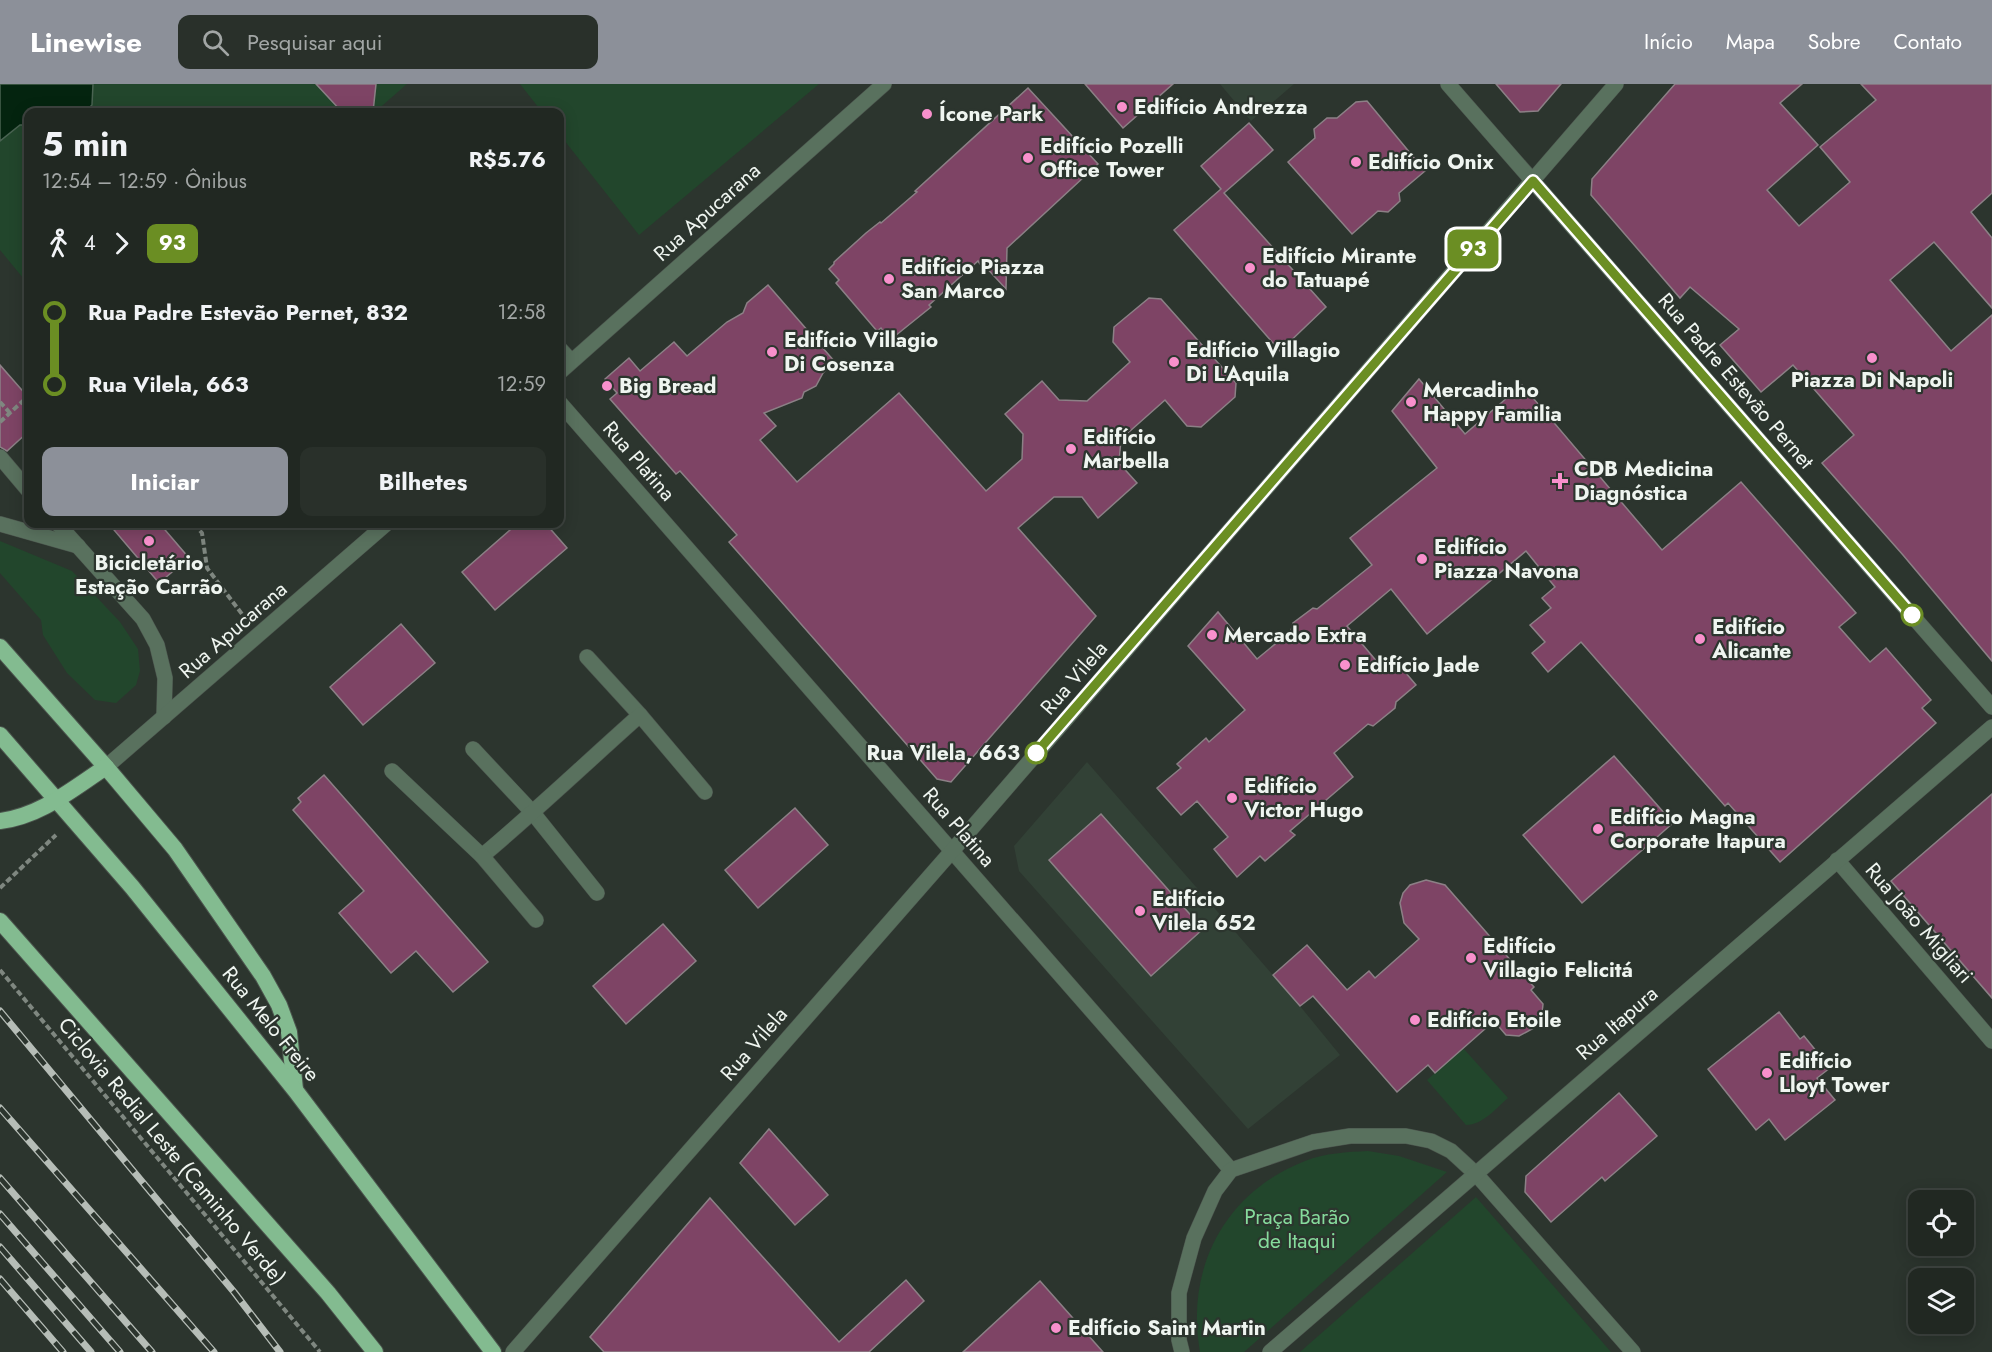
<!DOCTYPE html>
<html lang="pt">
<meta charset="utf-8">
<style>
:root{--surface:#212822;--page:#29302a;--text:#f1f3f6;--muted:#a2a6a5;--line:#3e4440;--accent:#8c9099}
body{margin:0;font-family:Jost,sans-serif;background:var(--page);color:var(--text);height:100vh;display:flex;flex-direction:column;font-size:22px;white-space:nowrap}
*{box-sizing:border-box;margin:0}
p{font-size:20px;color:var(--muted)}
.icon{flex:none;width:33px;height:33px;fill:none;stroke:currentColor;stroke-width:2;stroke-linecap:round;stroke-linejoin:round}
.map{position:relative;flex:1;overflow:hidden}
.details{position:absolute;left:24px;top:24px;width:540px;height:420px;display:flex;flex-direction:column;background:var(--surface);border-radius:12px;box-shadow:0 3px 15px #0003,0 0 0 2px var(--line)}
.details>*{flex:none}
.badge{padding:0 12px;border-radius:9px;font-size:21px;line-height:39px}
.controls{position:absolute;left:1908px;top:1106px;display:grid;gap:12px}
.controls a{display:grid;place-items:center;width:66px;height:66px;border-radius:12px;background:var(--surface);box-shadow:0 3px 15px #0003,0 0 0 2px var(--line);font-size:30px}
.map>.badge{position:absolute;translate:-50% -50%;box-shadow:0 0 0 3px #fff}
.legs{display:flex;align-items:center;gap:9px;height:66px;padding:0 18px;font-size:20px}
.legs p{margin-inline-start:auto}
.headline{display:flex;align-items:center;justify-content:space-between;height:102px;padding:0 18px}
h1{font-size:33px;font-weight:700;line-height:45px}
.cta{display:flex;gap:12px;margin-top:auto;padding:12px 18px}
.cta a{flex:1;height:69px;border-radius:12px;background:var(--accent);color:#fff;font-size:24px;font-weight:700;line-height:69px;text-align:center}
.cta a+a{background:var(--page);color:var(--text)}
ul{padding:0 18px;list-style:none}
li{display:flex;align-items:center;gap:21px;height:72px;font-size:22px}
li i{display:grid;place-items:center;width:9px;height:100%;margin:0 8px;background:currentColor}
li i::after{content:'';width:15px;height:15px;margin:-8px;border:4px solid;border-radius:50%;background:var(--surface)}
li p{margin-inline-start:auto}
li:first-child i{background:linear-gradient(#0000 50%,currentColor 0)}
li:last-child i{background:linear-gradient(currentColor 50%,#0000 0)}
header{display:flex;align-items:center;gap:36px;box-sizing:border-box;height:84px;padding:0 30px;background:var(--accent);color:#fff}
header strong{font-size:28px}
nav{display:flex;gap:33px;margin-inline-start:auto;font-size:21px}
.search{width:420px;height:54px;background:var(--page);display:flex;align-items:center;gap:15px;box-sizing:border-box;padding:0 21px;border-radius:12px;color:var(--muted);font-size:22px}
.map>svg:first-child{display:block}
.built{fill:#324136}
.green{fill:#22462c}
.water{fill:#04240f;stroke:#4a6352;stroke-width:1.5}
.building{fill:#7e4465;stroke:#8c8086;stroke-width:1.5}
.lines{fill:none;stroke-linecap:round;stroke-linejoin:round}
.service-casing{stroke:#4b544d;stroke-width:16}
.minor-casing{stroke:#4b544d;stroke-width:16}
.trunk-casing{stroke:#4b544d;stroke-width:18}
.path{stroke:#7f8780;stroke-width:4;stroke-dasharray:6 3;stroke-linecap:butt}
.service{stroke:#59715e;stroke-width:15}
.minor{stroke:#59715e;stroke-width:15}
.trunk{stroke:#83bb90;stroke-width:16}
.rail-casing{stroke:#b6bdb7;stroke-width:7}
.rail{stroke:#2c352e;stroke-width:4.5;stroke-dasharray:14;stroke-linecap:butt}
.line-1-casing{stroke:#fff;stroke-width:14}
.line-1{stroke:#6b8e23;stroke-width:9}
.poi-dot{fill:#f890cc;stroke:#2c352e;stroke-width:2}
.stop-1-dot{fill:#fff;stroke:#6b8e23;stroke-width:3}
.labels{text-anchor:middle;stroke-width:4.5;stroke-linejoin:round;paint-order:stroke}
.poi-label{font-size:21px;font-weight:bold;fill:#eff5f0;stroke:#2c352e;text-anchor:start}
.street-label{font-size:21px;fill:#eff5f0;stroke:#2c352e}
.stop-label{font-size:21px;font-weight:bold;fill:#eff5f0;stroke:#2c352e;text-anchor:end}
.park-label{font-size:21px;fill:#86db9c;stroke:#2c352e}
</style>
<header>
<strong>Linewise</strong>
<div class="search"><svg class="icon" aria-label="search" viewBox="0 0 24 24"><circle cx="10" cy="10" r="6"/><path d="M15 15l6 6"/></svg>Pesquisar aqui</div>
<nav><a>Início</a><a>Mapa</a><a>Sobre</a><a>Contato</a></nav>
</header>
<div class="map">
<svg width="1992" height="1268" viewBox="0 0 1992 1268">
<rect width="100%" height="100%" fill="#2c352e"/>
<g class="built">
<polygon points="1220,0 1294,0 1251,37"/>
<polygon points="1087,678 1300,922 1340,971 1248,1045 1019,787 1014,762"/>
</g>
<g class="green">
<polygon points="0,0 407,0 375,28 28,28 28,200 0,166"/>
<polygon points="520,0 819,0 639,151 560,51 560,28 542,28"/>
<polygon points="0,457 72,487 120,538 138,565 140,587 136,601 116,619 95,616 67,589 43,551 41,536 0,489"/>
<path d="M 1463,964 L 1508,1014 C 1496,1024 1483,1041 1466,1041 L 1427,996 Z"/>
<path d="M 1368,1067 L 1399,1072 L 1447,1088 L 1244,1268 L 1200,1268 C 1185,1184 1225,1108 1305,1077 C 1325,1069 1347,1068 1368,1067 Z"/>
<polygon points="1476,1113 1611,1268 1300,1268"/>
</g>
<polygon class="water" points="0,0 93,0 92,21 84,28 28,28 28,41 20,41 0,57"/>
<g class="building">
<polygon points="316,0 376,0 373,28 342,28"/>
<polygon points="1085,0 1173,0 1123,44"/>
<polygon points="1496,0 1561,0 1538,27 1520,28"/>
<polygon points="1675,0 1802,0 1780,19 1818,61 1767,106 1799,142 1850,98 1820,63 1876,16 1861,0 1992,0 1992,109 1971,128 1992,154 1992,224 1934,158 1890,196 1951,267 1992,231 1992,577 1903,471 1822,379 1854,351 1793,281 1761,308 1720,261 1739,245 1690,203 1680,214 1591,111 1592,95"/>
<polygon points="1028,4 1098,80 1007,164 1006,205 982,179 980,180 978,177 929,221 931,223 890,256 881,244 877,247 836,199 839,196 829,185 834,180 834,178 866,149 880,138 881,139 917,108 915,107"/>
<polygon points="1367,17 1425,87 1399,109 1400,117 1388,128 1378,127 1352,150 1288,78 1315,54 1314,45 1327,34 1337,34 1356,18"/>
<polygon points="1249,39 1273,66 1224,109 1326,223 1280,267 1174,146 1221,105 1201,82"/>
<polygon points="768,201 835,278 823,289 816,302 804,308 802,314 764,329 776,342 760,356 797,398 899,309 986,407 1022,375 1023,350 1005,330 1042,297 1059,316 1087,317 1130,278 1113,258 1114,243 1149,214 1161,215 1236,299 1235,313 1201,343 1187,342 1165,316 1121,355 1119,379 1137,399 1098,434 1082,413 1054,413 1018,444 1096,532 951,698 937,695 729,458 737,451 680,387 676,390 610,315 617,309 605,295 629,274 640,287 674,258 687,272 727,238 743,229 747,219"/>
<polygon points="0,281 28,313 28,348 7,367 0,363"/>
<polygon points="1419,295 1465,350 1522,301 1662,466 1741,398 1856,529 1839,543 1870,578 1886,564 1931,616 1922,624 1936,639 1780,778 1728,719 1725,722 1581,558 1548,588 1532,569 1545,558 1530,541 1551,524 1542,514 1555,503 1526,467 1427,550 1391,505 1347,542 1384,586 1395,576 1416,601 1396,618 1395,624 1373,642 1368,640 1334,669 1353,693 1290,747 1295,751 1265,777 1260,772 1237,793 1214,765 1228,753 1197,717 1181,731 1157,704 1181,684 1177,680 1206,654 1209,658 1245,626 1188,562 1218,528 1257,575 1291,547 1293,539 1313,524 1317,525 1372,481 1350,454 1437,384 1392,327"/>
<polygon points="109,440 160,440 189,474 159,499"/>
<polygon points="517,440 546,440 567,464 495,526 462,488"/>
<polygon points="401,540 435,579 363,641 330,603"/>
<polygon points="1614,672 1673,739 1582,819 1523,751"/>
<polygon points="324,691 488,878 453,908 416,867 391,889 339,829 364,807 293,726 301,718 298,714"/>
<polygon points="1992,710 1992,914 1891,797"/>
<polygon points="795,724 828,761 758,824 725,786"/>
<polygon points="1101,730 1203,845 1151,892 1049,776"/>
<polygon points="1426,796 1445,801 1534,903 1531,906 1543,920 1542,930 1534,944 1519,952 1506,951 1494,937 1435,989 1428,981 1397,1008 1313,912 1300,922 1273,891 1307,861 1347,906 1369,887 1375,894 1419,855 1404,839 1400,819 1403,809 1410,801"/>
<polygon points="663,840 696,877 626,940 593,902"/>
<polygon points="1779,928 1800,955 1804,952 1830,984 1817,994 1835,1016 1785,1056 1769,1035 1756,1046 1708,985"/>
<polygon points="1619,1009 1657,1052 1605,1097 1602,1093 1551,1138 1525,1108 1526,1092"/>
<polygon points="769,1045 828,1111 795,1141 740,1079"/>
<polygon points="710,1114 839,1258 906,1196 924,1217 869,1268 604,1268 590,1253"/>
<polygon points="1040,1197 1103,1268 963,1268"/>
</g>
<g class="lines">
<defs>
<g id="service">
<polyline points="560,265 571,277"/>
<polyline points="0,373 28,406"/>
<polyline points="0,440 78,462"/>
<polyline points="58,440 143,535 157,561 165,594 164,633"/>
<polyline points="587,573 640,631"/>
<polyline points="473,665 533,729 597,809"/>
<path d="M 392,687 L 482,772 C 536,727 587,678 640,631 L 705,708"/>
<polyline points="482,772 536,836"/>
<polyline points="1837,776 1992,957"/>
</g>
<g id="minor">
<polyline points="1448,0 1992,623"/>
<polyline points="560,288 884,0"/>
<polyline points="560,319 1231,1086"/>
<polyline points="106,683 386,440"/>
<polyline points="513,1268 952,767 1616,0"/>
<polyline points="1182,1268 1179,1256 1179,1209 1194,1154 1215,1107 1231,1086 1313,1058 1350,1052 1406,1052 1431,1057 1451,1067 1476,1090 1633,1268"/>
<polyline points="1270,1268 1992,643"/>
</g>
<g id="trunk">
<polyline points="0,563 106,683 175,765 263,892 279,921 289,948 295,1005"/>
<polyline points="0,651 132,803 295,1006 493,1268"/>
<path d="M 0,737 C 41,732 72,705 106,683"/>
<polyline points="0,837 328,1209 375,1268"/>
</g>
</defs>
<use href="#service" class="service-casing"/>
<use href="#minor" class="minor-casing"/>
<use href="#trunk" class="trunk-casing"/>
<g class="path">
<polyline points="0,318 10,329"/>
<polyline points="0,338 23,317 28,323"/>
<polyline points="194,440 202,449 207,484 245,534"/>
<polyline points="0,804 56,751"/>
<polyline points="0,886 320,1268"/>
</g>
<use href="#service" class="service"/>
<use href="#minor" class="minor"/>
<use href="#trunk" class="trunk"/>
<defs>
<g id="rail">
<polyline points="0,927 234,1208 280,1268"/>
<polyline points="0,1024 214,1268"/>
<polyline points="0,1094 152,1268"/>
<polyline points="0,1130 120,1268"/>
<polyline points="0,1163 91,1268"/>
<polyline points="0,1195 63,1268"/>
</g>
</defs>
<use href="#rail" class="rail-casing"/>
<use href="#rail" class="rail"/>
</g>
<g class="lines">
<defs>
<polyline id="line-1" points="1036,669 1533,97 1912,531"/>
</defs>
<use href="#line-1" class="line-1-casing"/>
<use href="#line-1" class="line-1"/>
</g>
<g class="poi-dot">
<circle cx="1122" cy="23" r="6"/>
<circle cx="927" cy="30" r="6"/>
<circle cx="1028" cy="74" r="6"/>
<circle cx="1356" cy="78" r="6"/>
<circle cx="1250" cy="184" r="6"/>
<circle cx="889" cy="195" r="6"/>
<circle cx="772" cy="268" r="6"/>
<circle cx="1872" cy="274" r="6"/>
<circle cx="1174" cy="278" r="6"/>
<circle cx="607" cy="302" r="6"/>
<circle cx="1411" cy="318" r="6"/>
<circle cx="1071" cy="365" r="6"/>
<path d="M1557 388h6v6h6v6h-6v6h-6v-6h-6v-6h6z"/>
<circle cx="149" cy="457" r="6"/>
<circle cx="1422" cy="475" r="6"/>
<circle cx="1212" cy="551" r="6"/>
<circle cx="1700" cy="555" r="6"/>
<circle cx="1345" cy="581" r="6"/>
<circle cx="1232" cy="714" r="6"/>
<circle cx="1598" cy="745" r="6"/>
<circle cx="1140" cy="827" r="6"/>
<circle cx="1471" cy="874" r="6"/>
<circle cx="1415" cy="936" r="6"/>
<circle cx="1767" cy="989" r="6"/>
<circle cx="1056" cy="1244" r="6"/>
</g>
<g class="stop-1-dot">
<circle cx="1912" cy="531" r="10"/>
<circle cx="1036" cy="669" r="10"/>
</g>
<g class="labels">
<g class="poi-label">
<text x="1134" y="30">Edifício Andrezza</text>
<text x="939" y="37">Ícone Park</text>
<text x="1040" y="69">Edifício Pozelli<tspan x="1040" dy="24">Office Tower</tspan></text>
<text x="1368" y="85">Edifício Onix</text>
<text x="1262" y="179">Edifício Mirante<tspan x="1262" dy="24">do Tatuapé</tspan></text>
<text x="901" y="190">Edifício Piazza<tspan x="901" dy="24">San Marco</tspan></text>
<text x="784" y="263">Edifício Villagio<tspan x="784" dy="24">Di Cosenza</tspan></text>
<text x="1186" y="273">Edifício Villagio<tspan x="1186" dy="24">Di L'Aquila</tspan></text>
<text x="1872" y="303" text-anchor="middle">Piazza Di Napoli</text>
<text x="619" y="309">Big Bread</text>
<text x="1423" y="313">Mercadinho<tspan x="1423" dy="24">Happy Familia</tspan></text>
<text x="1083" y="360">Edifício<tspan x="1083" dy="24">Marbella</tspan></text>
<text x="1574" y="392">CDB Medicina<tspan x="1574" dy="24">Diagnóstica</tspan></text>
<text x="1434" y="470">Edifício<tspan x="1434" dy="24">Piazza Navona</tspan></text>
<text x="149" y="486" text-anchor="middle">Bicicletário<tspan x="149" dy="24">Estação Carrão</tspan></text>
<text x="1712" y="550">Edifício<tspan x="1712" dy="24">Alicante</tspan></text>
<text x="1224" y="558">Mercado Extra</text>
<text x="1357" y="588">Edifício Jade</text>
<text x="1244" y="709">Edifício<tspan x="1244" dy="24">Victor Hugo</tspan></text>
<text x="1610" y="740">Edifício Magna<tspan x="1610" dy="24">Corporate Itapura</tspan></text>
<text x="1152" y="822">Edifício<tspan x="1152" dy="24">Vilela 652</tspan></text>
<text x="1483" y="869">Edifício<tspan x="1483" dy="24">Villagio Felicitá</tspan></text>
<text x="1427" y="943">Edifício Etoile</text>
<text x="1779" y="984">Edifício<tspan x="1779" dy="24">Lloyt Tower</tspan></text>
<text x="1068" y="1251">Edifício Saint Martin</text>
</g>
<g class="street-label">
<text transform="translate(707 128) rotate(-42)" y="7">Rua Apucarana</text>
<text transform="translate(1736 297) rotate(49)" y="7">Rua Padre Estevão Pernet</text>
<text transform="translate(639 377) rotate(49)" y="7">Rua Platina</text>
<text transform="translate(233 546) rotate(-41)" y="7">Rua Apucarana</text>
<text transform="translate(1074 594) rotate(-49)" y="7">Rua Vilela</text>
<text transform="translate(959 743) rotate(49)" y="7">Rua Platina</text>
<text transform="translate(1919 839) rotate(49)" y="7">Rua João Migliari</text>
<text transform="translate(1617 939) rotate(-41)" y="7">Rua Itapura</text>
<text transform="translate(271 940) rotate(51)" y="7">Rua Melo Freire</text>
<text transform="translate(754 960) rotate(-49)" y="7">Rua Vilela</text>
<text transform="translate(172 1067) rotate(50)" y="7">Ciclovia Radial Leste (Caminho Verde)</text>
</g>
<g class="stop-label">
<text x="1020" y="676">Rua Vilela, 663</text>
</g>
<g class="park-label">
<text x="1297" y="1140">Praça Barão<tspan x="1297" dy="24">de Itaqui</tspan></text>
</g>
</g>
</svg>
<div class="controls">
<a><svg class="icon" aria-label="locate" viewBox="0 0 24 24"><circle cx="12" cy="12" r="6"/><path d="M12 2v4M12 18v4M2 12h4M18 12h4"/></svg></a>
<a><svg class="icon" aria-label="layers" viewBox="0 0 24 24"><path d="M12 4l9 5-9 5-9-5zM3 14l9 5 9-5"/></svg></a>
</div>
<b class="badge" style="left:1473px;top:165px;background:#6b8e23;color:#fff">93</b>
<section class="details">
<div class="headline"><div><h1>5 min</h1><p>12:54 – 12:59 · Ônibus</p></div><b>R$5.76</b></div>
<div class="legs"><svg class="icon" aria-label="walk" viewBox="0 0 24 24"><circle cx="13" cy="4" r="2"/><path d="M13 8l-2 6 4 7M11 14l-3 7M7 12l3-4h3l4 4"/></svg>4<svg class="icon" aria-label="forward" viewBox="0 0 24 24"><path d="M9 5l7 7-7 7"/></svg><b class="badge" style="background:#6b8e23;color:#fff">93</b></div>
<ul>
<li><i style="color:#6b8e23"></i><b>Rua Padre Estevão Pernet, 832</b><p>12:58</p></li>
<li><i style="color:#6b8e23"></i><b>Rua Vilela, 663</b><p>12:59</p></li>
</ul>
<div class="cta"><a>Iniciar</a><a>Bilhetes</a></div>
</section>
</div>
